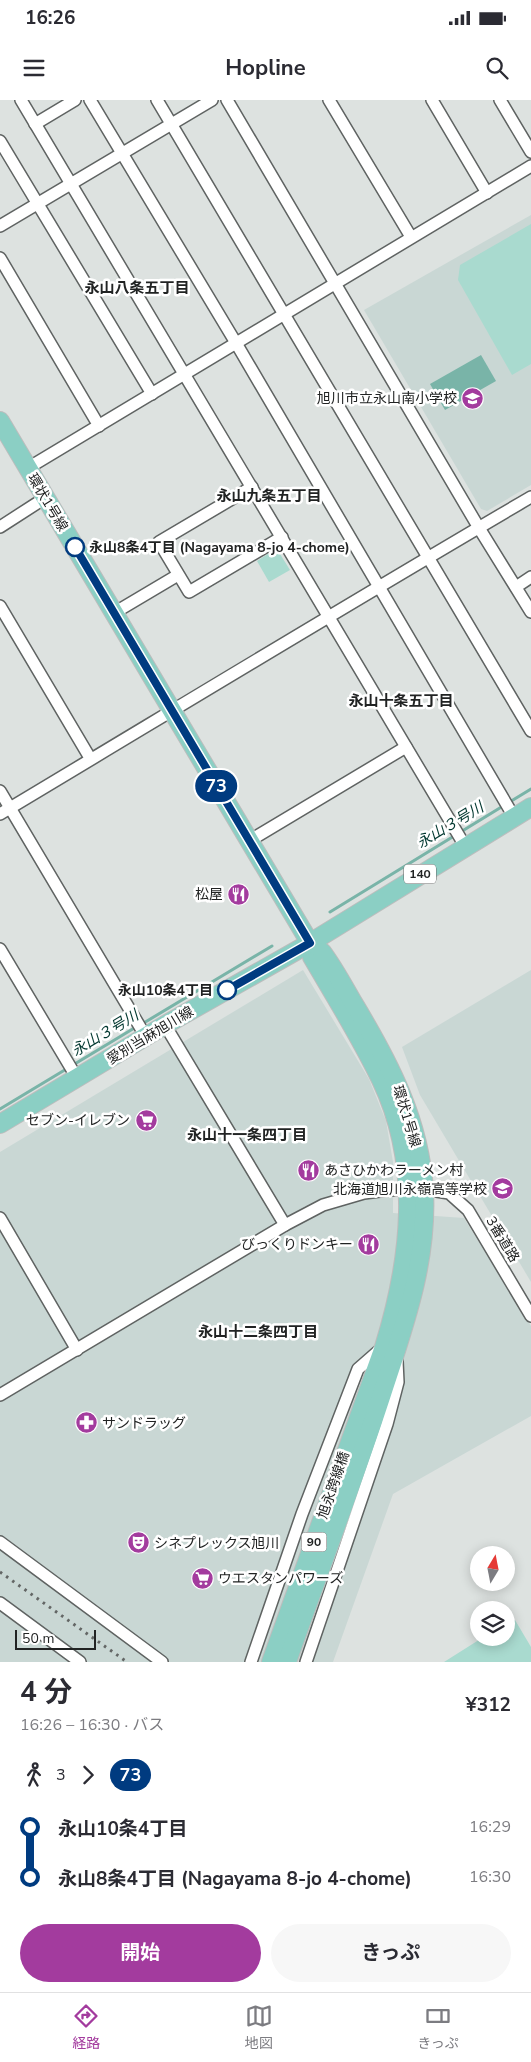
<!DOCTYPE html>
<html lang="ja">
<meta charset="utf-8">
<style>
:root{--surface:#fff;--page:#f7f7f7;--text:#2b2b33;--muted:#7c7c81;--line:#e1e1e2;--accent:#a33b9e}
body{margin:0;font-family:"Nunito Sans","Noto Sans JP",sans-serif;background:var(--page);color:var(--text);height:100vh;display:flex;flex-direction:column;font-size:19px;white-space:nowrap}
*{box-sizing:border-box;margin:0}
p{font-size:16px;color:var(--muted)}
.icon{flex:none;width:28px;height:28px;fill:none;stroke:currentColor;stroke-width:2;stroke-linecap:round;stroke-linejoin:round}
.map{position:relative;height:1562px;overflow:hidden}
.drawer{display:flex;flex-direction:column;background:var(--surface);flex:1}
.drawer>*{flex:none}
.badge{padding:0 10px;border-radius:16px;font-size:18px;line-height:32px}
.needle{width:32px;rotate:10deg}
.controls{position:absolute;left:470px;top:1446px;display:grid;gap:10px}
.controls a{display:grid;place-items:center;width:45px;height:45px;border-radius:50%;background:var(--surface);box-shadow:0 2px 12px #0003;font-size:25px}
.scale{position:absolute;left:15px;bottom:12px;width:81px;box-sizing:border-box;padding-left:5px;border:2px solid #212323;border-top:0;font-size:14px;line-height:18px;white-space:nowrap;color:#212323;-webkit-text-stroke:4px #fff;paint-order:stroke}
.map>.badge{position:absolute;translate:-50% -50%;box-shadow:0 0 0 2px #fff}
.legs{display:flex;align-items:center;gap:8px;height:55px;padding:0 20px;font-size:16px}
.legs p{margin-inline-start:auto}
.summary{display:flex;align-items:center;justify-content:space-between;height:85px;padding:0 20px}
h1{font-size:28px;font-weight:700;line-height:38px}
.primary-button{display:flex;gap:10px;margin-top:auto;padding:10px 20px}
.primary-button a{flex:1;height:58px;border-radius:30px;background:var(--accent);color:#fff;font-size:20px;font-weight:700;line-height:58px;text-align:center}
.primary-button a+a{background:var(--page);color:var(--text)}
ul{padding:0 20px;list-style:none}
li{display:flex;align-items:center;gap:18px;height:50px;font-size:19px}
li i{display:grid;place-items:center;width:8px;height:100%;margin:0 6px;background:currentColor}
li i::after{content:'';width:12px;height:12px;margin:-6px;border:4px solid;border-radius:50%;background:var(--surface)}
li p{margin-inline-start:auto}
li:first-child i{background:linear-gradient(#0000 50%,currentColor 0)}
li:last-child i{background:linear-gradient(currentColor 50%,#0000 0)}
.status{display:flex;justify-content:space-between;align-items:center;height:35px;padding:0 25px;background:var(--surface);direction:ltr}
.status svg{height:14px;fill:currentColor}
header{display:flex;justify-content:space-between;align-items:center;height:65px;padding:0 20px;background:var(--surface);font-size:22px;font-weight:700}
.dock{display:flex;justify-content:space-around;align-items:center;height:70px;border-top:1px solid var(--line);background:var(--surface);font-size:14px;color:var(--muted)}
.dock a{display:grid;justify-items:center;gap:2px}
.dock .on{color:var(--accent)}
.map>svg:first-child{display:block}
.built{fill:#c9d7d4}
.green{fill:#a9dacf}
.water{fill:#79b4a8}
.lines{fill:none;stroke-linecap:round;stroke-linejoin:round}
.stream{stroke:#79b4a8;stroke-width:3}
.street-casing{stroke:#5f6362;stroke-width:14}
.primary-casing{stroke:#bcbdbd;stroke-width:20}
.street{stroke:#fff;stroke-width:11}
.primary{stroke:#8bcfc4;stroke-width:18}
.rail{stroke:#636665;stroke-width:3;stroke-dasharray:2.5 5;stroke-linecap:butt}
.line-1-casing{stroke:#fff;stroke-width:11}
.line-1{stroke:#003b80;stroke-width:8}
.stop-1-dot{fill:#fff;stroke:#003b80;stroke-width:2.5}
.labels{text-anchor:middle;stroke-width:5;stroke-linejoin:round;paint-order:stroke}
.shield{fill:#fff;stroke:#646565;stroke-width:1}
.shield-label{font-size:12px;font-weight:bold;fill:#212323}
.poi-label{font-size:14px;fill:#212323;stroke:#fff;text-anchor:end}
.street-label{font-size:14px;fill:#212323;stroke:#fff}
.stop-label{font-size:14px;font-weight:bold;fill:#212323;stroke:#fff;text-anchor:start}
.neighbourhood-label{font-size:15px;font-weight:bold;fill:#212323;stroke:#fff}
.water-label{font-size:15px;font-style:italic;fill:#00372f;stroke:#fff}
</style>
<div class="status"><b>16:26</b><svg viewBox="0 0 49 12"><path d="M0 12V9h3v3zM5 12V6h3v6zM10 12V3h3v9zM15 12V0h3v12zM26 1h20v11H26zM47 4h2v5h-2z"/></svg></div>
<header><svg class="icon" aria-label="menu" viewBox="0 0 24 24"><path d="M4 6h16M4 12h16M4 18h16"/></svg>Hopline<svg class="icon" aria-label="search" viewBox="0 0 24 24"><circle cx="10" cy="10" r="6"/><path d="M15 15l6 6"/></svg></header>
<div class="map">
<svg width="531" height="1562" viewBox="0 0 531 1562">
<rect width="100%" height="100%" fill="#dde2e0"/>
<g class="built">
<polygon points="531,115 531,385 487,411 481,409 364,210"/>
<polygon points="303,870 369,979 386,1021 393,1062 393,1113 464,1118 531,1226 531,1316 393,1394 333,1562 0,1562 0,1052"/>
<polygon points="531,870 531,1182 420,995 402,947"/>
</g>
<g class="green">
<polygon points="531,124 531,264 512,275 458,180 460,165"/>
<polygon points="271,452 280,454 290,470 269,482 257,461"/>
<polygon points="515,1520 531,1547 531,1562 444,1562 482,1538 506,1538 506,1524"/>
</g>
<polygon class="water" points="481,255 496,281 445,310 430,284"/>
<g class="lines">
<g class="stream">
<polyline points="330,812 531,689"/>
<polyline points="142,924 272,846"/>
<polyline points="73,965 136,927"/>
<polyline points="0,1009 68,968"/>
</g>
<defs>
<g id="street">
<polyline points="21,0 465,746"/>
<polyline points="90,0 236,243 514,717"/>
<polyline points="157,0 531,631"/>
<polyline points="227,0 479,428 531,512"/>
<polyline points="329,0 411,137"/>
<polyline points="432,0 487,93"/>
<polyline points="500,0 531,52"/>
<polyline points="35,24 75,0"/>
<polyline points="0,41 152,294"/>
<polyline points="0,126 212,0"/>
<polyline points="0,158 99,326"/>
<polyline points="28,368 531,66"/>
<polyline points="252,387 159,442 189,492 282,437"/>
<polyline points="0,427 45,398"/>
<polyline points="516,487 531,477"/>
<polyline points="0,506 90,658"/>
<polyline points="114,513 178,475"/>
<polyline points="0,691 146,937"/>
<path d="M 0,714 C 177,608 353,501 531,397"/>
<polyline points="249,741 406,647"/>
<polyline points="0,849 77,978"/>
<polyline points="165,925 285,1125"/>
<polyline points="0,1118 77,1250"/>
<polyline points="0,1295 285,1125 323,1105 364,1093 388,1090 424,1089 449,1093 468,1110 531,1216"/>
<polyline points="0,1442 162,1562"/>
<polyline points="0,1503 80,1562"/>
<polyline points="251,1562 302,1414 358,1269 382,1248"/>
<polyline points="306,1562 387,1324 398,1282 397,1261"/>
</g>
<g id="primary">
<path d="M 0,321 L 310,843 L 312,857 C 336,898 361,938 381,980 C 422,1066 411,1159 384,1247 L 271,1562"/>
<polyline points="0,1024 165,925 310,843 531,707"/>
<path d="M 287,1562 C 318,1474 352,1386 381,1297 C 403,1229 428,1163 424,1090 C 420,1021 389,962 354,904 C 344,887 334,868 322,852"/>
</g>
</defs>
<use href="#street" class="street-casing"/>
<use href="#primary" class="primary-casing"/>
<use href="#street" class="street"/>
<use href="#primary" class="primary"/>
<polyline class="rail" points="0,1472 127,1562"/>
</g>
<g class="lines">
<defs>
<polyline id="line-1" points="75,447 310,843 227,890"/>
</defs>
<use href="#line-1" class="line-1-casing"/>
<use href="#line-1" class="line-1"/>
</g>
<defs>
<symbol id="school-disc" viewBox="-11 -11 22 22"><circle r="9.5" fill="#a33b9e" stroke="#fff"/><path d="M0-5L7-2L0 1L-7-2ZM-4 1L0 2.5L4 1V4Q0 6-4 4Z" fill="#fff"/></symbol>
<symbol id="restaurant-disc" viewBox="-11 -11 22 22"><circle r="9.5" fill="#a33b9e" stroke="#fff"/><path d="M-5-6h1v4h1v-4h1v4h1v-4h1v5L-1.5 .5V6h-2V.5L-5-1ZM5-6V6H3V1.5H1.5Q1.5-4 5-6Z" fill="#fff"/></symbol>
<symbol id="supermarket-disc" viewBox="-11 -11 22 22"><circle r="9.5" fill="#a33b9e" stroke="#fff"/><path d="M-6-5.5h2.5l.6 2H6L4.5 2H-2.5L-4.4-4H-6ZM-1.5 3.2a1.3 1.3 0 1 0 .1 0ZM3 3.2a1.3 1.3 0 1 0 .1 0Z" fill="#fff"/></symbol>
<symbol id="pharmacy-disc" viewBox="-11 -11 22 22"><circle r="9.5" fill="#a33b9e" stroke="#fff"/><path d="M-2-6h4v4h4v4h-4v4h-4v-4h-4v-4h4Z" fill="#fff"/></symbol>
<symbol id="theatre-disc" viewBox="-11 -11 22 22"><circle r="9.5" fill="#a33b9e" stroke="#fff"/><path d="M-5-5.5Q0-4 5-5.5V0Q5 5 0 6Q-5 5-5 0ZM-3.3-2.5H-1v1.5H-3.3ZM1-2.5H3.3v1.5H1ZM-2.8 1Q0 5.5 2.8 1Z" fill="#fff"/></symbol>
</defs>
<g fill-rule="evenodd">
<use href="#school-disc" x="460" y="286" width="25" height="25"/>
<use href="#restaurant-disc" x="226" y="782" width="25" height="25"/>
<use href="#supermarket-disc" x="134" y="1008" width="25" height="25"/>
<use href="#restaurant-disc" x="296" y="1058" width="25" height="25"/>
<use href="#school-disc" x="490" y="1076" width="25" height="25"/>
<use href="#restaurant-disc" x="356" y="1132" width="25" height="25"/>
<use href="#pharmacy-disc" x="74" y="1310" width="25" height="25"/>
<use href="#theatre-disc" x="126" y="1430" width="25" height="25"/>
<use href="#supermarket-disc" x="190" y="1466" width="25" height="25"/>
</g>
<g class="stop-1-dot">
<circle cx="75" cy="447" r="9"/>
<circle cx="227" cy="890" r="9"/>
</g>
<g class="labels">
<g class="shield">
<rect x="404" y="764.5" width="32" height="19" rx="4"/>
<rect x="301.5" y="1432.5" width="25" height="19" rx="4"/>
</g>
<g class="shield-label">
<text x="420" y="778">140</text>
<text x="314" y="1446">90</text>
</g>
<g class="poi-label">
<text x="457" y="303">旭川市立永山南小学校</text>
<text x="223" y="799">松屋</text>
<text x="130" y="1025">セブン-イレブン</text>
<text x="324" y="1075" text-anchor="start">あさひかわラーメン村</text>
<text x="487" y="1094">北海道旭川永嶺高等学校</text>
<text x="353" y="1149">びっくりドンキー</text>
<text x="102" y="1328" text-anchor="start">サンドラッグ</text>
<text x="154" y="1448" text-anchor="start">シネプレックス旭川</text>
<text x="218" y="1483" text-anchor="start">ウエスタンパワーズ</text>
</g>
<g class="street-label">
<text transform="translate(48 402) rotate(59)" y="5">環状1号線</text>
<text transform="translate(150 935) rotate(-31)" y="5">愛別当麻旭川線</text>
<text transform="translate(407 1016) rotate(73)" y="5">環状1号線</text>
<text transform="translate(503 1139) rotate(59)" y="5">3番道路</text>
<text transform="translate(333 1385) rotate(-71)" y="5">旭永跨線橋</text>
</g>
<g class="stop-label">
<text x="89" y="452">永山8条4丁目 (Nagayama 8-jo 4-chome)</text>
<text x="213" y="895" text-anchor="end">永山10条4丁目</text>
</g>
<g class="neighbourhood-label">
<text x="137" y="193">永山八条五丁目</text>
<text x="269" y="401">永山九条五丁目</text>
<text x="401" y="606">永山十条五丁目</text>
<text x="247" y="1040">永山十一条四丁目</text>
<text x="258" y="1237">永山十二条四丁目</text>
</g>
<g class="water-label">
<text transform="translate(450 725) rotate(-31)" y="5">永山３号川</text>
<text transform="translate(105 933) rotate(-31)" y="5">永山３号川</text>
</g>
</g>
</svg>
<div class="controls">
<a><svg class="needle" viewBox="-14 -14 28 28"><path d="M0-13l5 13h-10z" fill="#e53935"/><path d="M0 13l5-13h-10z" fill="#7c7c81"/></svg></a>
<a><svg class="icon" aria-label="layers" viewBox="0 0 24 24"><path d="M12 4l9 5-9 5-9-5zM3 14l9 5 9-5"/></svg></a>
</div>
<div class="scale">50 m</div>
<b class="badge" style="left:216px;top:686px;background:#003b80;color:#fff">73</b>
</div>
<section class="drawer">
<div class="summary"><div><h1>4 分</h1><p>16:26 – 16:30 · バス</p></div><b>¥312</b></div>
<div class="legs"><svg class="icon" aria-label="walk" viewBox="0 0 24 24"><circle cx="13" cy="4" r="2"/><path d="M13 8l-2 6 4 7M11 14l-3 7M7 12l3-4h3l4 4"/></svg>3<svg class="icon" aria-label="forward" viewBox="0 0 24 24"><path d="M9 5l7 7-7 7"/></svg><b class="badge" style="background:#003b80;color:#fff">73</b></div>
<ul>
<li><i style="color:#003b80"></i><b>永山10条4丁目</b><p>16:29</p></li>
<li><i style="color:#003b80"></i><b>永山8条4丁目 (Nagayama 8-jo 4-chome)</b><p>16:30</p></li>
</ul>
<div class="primary-button"><a>開始</a><a>きっぷ</a></div>
</section>
<nav class="dock">
<a class="on"><svg class="icon" aria-label="directions" viewBox="0 0 24 24"><path d="M12 3l9 9-9 9-9-9zM9 14v-3h6M13 9l2 2-2 2"/></svg>経路</a>
<a><svg class="icon" aria-label="map" viewBox="0 0 24 24"><path d="M3 6l6-2 6 2 6-2v14l-6 2-6-2-6 2zM9 4v14M15 6v14"/></svg>地図</a>
<a><svg class="icon" aria-label="tickets" viewBox="0 0 24 24"><path d="M3 7h18v10H3zM15 7v10"/></svg>きっぷ</a>
</nav>
